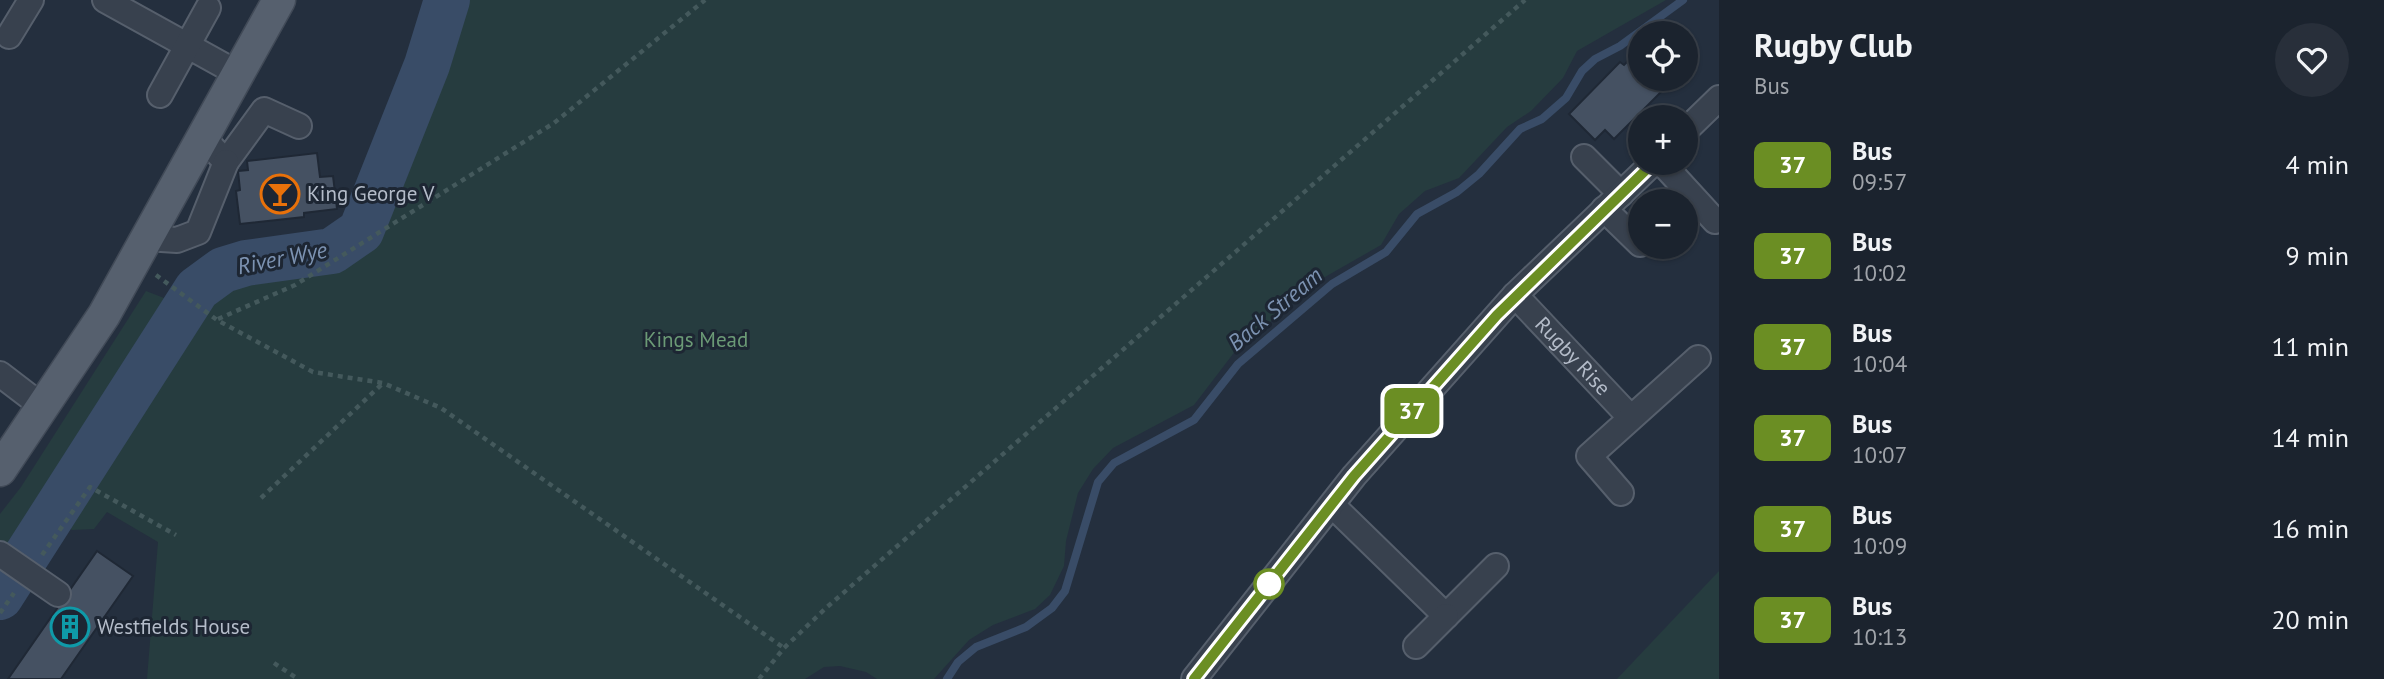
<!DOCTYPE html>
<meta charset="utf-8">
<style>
:root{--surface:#1b232e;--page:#282f3a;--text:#f1f3f6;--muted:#a0a4aa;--line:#39404a}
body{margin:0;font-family:"PT Sans",sans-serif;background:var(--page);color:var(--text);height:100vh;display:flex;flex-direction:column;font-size:26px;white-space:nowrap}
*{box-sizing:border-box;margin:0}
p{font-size:23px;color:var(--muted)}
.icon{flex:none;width:38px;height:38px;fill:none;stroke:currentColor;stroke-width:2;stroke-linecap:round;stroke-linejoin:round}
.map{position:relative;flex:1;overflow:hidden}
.details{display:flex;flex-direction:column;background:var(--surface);width:665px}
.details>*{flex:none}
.badge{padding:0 14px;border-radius:10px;font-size:24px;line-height:46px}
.buttons{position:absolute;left:1628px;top:21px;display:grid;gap:14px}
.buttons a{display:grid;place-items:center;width:70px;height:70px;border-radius:50%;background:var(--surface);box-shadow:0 2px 5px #0004,0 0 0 2px var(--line);font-size:35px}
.map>.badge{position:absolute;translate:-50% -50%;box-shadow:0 0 0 4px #fff}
.round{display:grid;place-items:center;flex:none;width:74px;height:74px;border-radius:37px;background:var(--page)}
.head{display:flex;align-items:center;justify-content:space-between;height:119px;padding:0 35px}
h1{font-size:33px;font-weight:800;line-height:52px}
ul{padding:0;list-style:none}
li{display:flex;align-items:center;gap:21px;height:91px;padding:0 35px}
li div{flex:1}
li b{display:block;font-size:26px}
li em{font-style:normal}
li .badge{min-width:77px;font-weight:700;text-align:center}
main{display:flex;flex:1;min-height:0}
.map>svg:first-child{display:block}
.green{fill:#263c3f}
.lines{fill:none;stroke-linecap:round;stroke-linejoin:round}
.stream{stroke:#394c67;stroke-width:8}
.river{stroke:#394c67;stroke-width:46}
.building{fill:#455162;stroke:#1f2835;stroke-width:2}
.minor-casing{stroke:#565f6c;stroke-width:28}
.major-casing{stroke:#414a57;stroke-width:35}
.path{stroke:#44595c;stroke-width:4.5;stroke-dasharray:5 5;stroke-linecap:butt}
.minor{stroke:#38414e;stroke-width:24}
.major{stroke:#56606e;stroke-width:32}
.line-casing{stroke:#fff;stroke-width:16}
.line{stroke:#6b8e23;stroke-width:10}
.stop-dot{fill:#fff;stroke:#6b8e23;stroke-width:3.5}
.labels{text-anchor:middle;stroke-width:6;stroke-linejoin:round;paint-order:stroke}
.poi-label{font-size:21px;fill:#b4bcc9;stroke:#1d2633;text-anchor:start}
.park-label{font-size:21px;fill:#6b9a76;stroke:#1d2633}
.street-label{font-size:21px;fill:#b4bcc9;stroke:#1d2633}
.water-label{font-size:23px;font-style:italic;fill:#7c92b1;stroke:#1d2633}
</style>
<main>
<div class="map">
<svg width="1719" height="679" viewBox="0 0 1719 679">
<rect width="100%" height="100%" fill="#242f3e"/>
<g class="green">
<polygon points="453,0 1666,0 1577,51 1563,78 1531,111 1507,127 1459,178 1425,191 1399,214 1381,245 1325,277 1236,350 1194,405 1113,448 1093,469 1078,493 1066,541 1064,566 1050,595 1035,609 993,625 969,640 934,679 877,679 866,672 840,666 824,667 805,679 147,679 158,542 107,512 94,529 72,530 63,523 87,491 163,356 213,286 251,272 325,265 353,252 373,229 410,147"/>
<polygon points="146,291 177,303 109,398 36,529 0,581 0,514 21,487"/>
<polygon points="1719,571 1719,679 1617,679"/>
</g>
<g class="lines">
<polyline class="stream" points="947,679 958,662 976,647 1026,627 1052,608 1065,591 1098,482 1114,463 1194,420 1238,364 1332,284 1386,252 1417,214 1457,192 1479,174 1520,129 1542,119 1566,98 1582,71 1595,59 1620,46 1683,0"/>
<polyline class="river" points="0,597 197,289 223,270 246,263 332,251 361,231 427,65 447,0"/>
</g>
<g class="building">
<polygon points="1640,49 1640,79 1674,79 1614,139 1605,130 1595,140 1569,114 1620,62 1624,65"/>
<polygon points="317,153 320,177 333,176 337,209 304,213 304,217 240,224 236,191 240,190 238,171 248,170 247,161"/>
<polygon points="97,551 133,576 61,679 8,679"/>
</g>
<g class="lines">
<defs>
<g id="minor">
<polyline points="105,0 237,73"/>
<polyline points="9,36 31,0"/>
<polyline points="160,95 208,8"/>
<polyline points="1685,131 1719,98"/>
<polyline points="202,137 226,162 264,110 299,126"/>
<polyline points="1584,157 1621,194"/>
<polyline points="1662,163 1715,221"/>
<polyline points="1604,209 1640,244"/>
<polyline points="146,238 177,240 198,232 226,162"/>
<path id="s1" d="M 1515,295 L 1630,417"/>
<polyline points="0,374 43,407"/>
<polyline points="1621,493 1589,456 1698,358"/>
<polyline points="1332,505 1446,616 1496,566"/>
<polyline points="0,554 58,594"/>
<polyline points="1416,646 1446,616"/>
<polyline points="1194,679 1354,476 1515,295 1653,163"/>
</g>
<polyline id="major" points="0,470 104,315 279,0"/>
</defs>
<use href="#minor" class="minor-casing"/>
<use href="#major" class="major-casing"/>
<g class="path">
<polyline points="156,275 217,320 313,372 383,383 441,408 784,648"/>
<polyline points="218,319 295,285 554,123 705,0"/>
<polyline points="261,498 382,384"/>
<polyline points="42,555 90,487 176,535"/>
<polyline points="0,613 14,593"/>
<polyline points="274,663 298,679"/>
<polyline points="759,679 784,648 826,608 1525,0"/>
</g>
<use href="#minor" class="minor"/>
<use href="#major" class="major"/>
</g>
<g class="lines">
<defs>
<polyline id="line" points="1194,679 1354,476 1497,315 1653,163"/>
</defs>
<use href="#line" class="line-casing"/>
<use href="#line" class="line"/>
</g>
<defs>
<symbol id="bar-ring" viewBox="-11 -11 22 22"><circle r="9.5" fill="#1d2633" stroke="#e8710a" stroke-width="1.5"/><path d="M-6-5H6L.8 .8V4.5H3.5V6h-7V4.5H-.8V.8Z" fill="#e8710a"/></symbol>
<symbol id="building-ring" viewBox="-11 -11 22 22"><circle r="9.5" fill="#1d2633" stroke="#0f9aa8" stroke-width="1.5"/><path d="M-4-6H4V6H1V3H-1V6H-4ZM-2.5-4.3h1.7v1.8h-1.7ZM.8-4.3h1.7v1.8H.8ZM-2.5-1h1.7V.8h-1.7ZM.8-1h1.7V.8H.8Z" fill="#0f9aa8"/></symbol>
</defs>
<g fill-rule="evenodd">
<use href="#bar-ring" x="258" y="172" width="44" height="44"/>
<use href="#building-ring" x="48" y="605" width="44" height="44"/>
</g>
<circle class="stop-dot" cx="1269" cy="584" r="14"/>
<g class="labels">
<g class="poi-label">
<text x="307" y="201">King George V</text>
<text x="97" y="634">Westfields House</text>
</g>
<g class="park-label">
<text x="696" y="347">Kings Mead</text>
</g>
<g class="street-label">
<text dy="7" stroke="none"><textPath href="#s1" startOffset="84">Rugby Rise</textPath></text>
</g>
<g class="water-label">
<text transform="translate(282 258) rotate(-11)" y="8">River Wye</text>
<text transform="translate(1275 309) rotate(-40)" y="8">Back Stream</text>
</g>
</g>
</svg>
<div class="buttons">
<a><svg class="icon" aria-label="locate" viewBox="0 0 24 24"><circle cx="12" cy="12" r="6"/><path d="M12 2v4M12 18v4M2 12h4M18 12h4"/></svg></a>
<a>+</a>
<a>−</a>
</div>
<b class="badge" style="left:1412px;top:411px;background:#6b8e23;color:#fff">37</b>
</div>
<section class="details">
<div class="head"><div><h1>Rugby Club</h1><p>Bus</p></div><a class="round"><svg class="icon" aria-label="heart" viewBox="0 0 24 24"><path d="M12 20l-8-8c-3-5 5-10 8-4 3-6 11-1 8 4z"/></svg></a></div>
<ul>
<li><span class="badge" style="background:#6b8e23;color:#fff">37</span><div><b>Bus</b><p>09:57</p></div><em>4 min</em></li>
<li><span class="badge" style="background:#6b8e23;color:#fff">37</span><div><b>Bus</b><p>10:02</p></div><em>9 min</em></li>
<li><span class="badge" style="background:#6b8e23;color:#fff">37</span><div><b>Bus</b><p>10:04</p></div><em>11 min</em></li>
<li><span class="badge" style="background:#6b8e23;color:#fff">37</span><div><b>Bus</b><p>10:07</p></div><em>14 min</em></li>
<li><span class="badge" style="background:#6b8e23;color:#fff">37</span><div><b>Bus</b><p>10:09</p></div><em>16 min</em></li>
<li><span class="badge" style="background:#6b8e23;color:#fff">37</span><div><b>Bus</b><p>10:13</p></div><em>20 min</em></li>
</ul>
</section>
</main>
